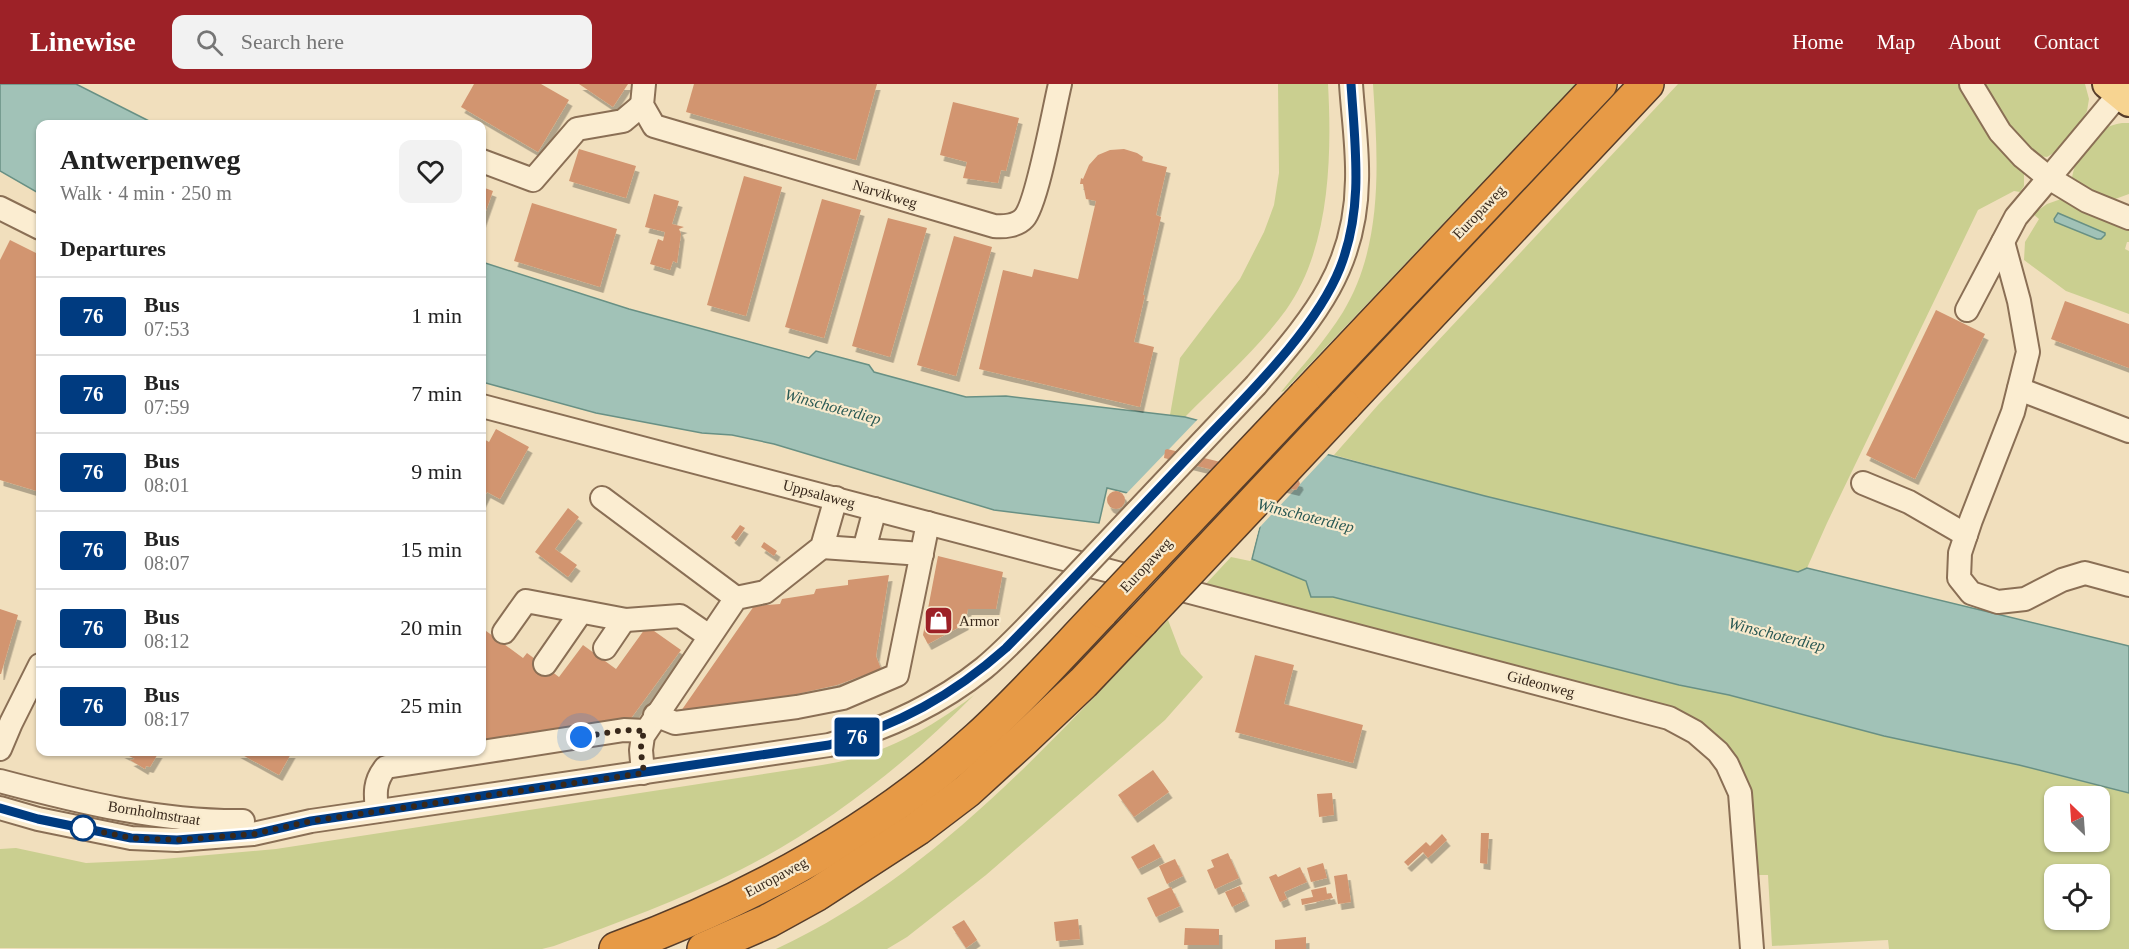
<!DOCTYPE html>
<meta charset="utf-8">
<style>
:root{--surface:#fff;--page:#f2f2f2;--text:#222;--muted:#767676;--line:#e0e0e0;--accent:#9d2127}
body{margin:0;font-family:Georgia,serif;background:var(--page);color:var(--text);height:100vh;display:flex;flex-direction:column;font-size:22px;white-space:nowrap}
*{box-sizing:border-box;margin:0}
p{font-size:20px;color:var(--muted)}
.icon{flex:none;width:33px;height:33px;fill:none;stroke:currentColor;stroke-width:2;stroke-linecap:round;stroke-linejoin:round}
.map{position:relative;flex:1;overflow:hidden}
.panel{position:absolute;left:36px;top:36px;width:450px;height:636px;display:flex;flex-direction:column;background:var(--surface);border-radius:12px;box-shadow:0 2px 4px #0004}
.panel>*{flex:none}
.badge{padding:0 12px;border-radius:4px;font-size:21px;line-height:39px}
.needle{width:39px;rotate:335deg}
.controls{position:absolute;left:2044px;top:702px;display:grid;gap:12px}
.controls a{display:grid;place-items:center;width:66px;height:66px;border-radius:12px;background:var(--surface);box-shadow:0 2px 4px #0004;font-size:30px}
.you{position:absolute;width:30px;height:30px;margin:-15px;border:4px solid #fff;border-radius:50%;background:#1a73e8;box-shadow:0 0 0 9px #1a73e833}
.map>.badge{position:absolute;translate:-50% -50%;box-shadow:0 0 0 3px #fff}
h2{padding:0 24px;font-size:22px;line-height:54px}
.round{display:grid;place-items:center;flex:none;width:63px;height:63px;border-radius:12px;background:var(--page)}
.head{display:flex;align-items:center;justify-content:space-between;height:102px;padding:0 24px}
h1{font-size:28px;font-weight:700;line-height:45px}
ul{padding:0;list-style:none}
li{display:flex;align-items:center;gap:18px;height:78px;padding:0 24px;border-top:2px solid var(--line)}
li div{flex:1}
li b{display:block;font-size:22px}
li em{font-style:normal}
li .badge{min-width:66px;font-weight:700;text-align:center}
header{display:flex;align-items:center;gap:36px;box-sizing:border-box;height:84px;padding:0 30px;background:var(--accent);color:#fff}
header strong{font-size:28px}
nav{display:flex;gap:33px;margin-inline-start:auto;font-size:21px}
.search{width:420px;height:54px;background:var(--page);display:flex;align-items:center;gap:15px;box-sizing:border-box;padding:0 21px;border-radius:12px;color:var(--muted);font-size:22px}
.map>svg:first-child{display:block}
.green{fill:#cacf90;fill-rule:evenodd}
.water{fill:#a1c2b7;stroke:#689084;stroke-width:1.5}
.pier{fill:#f1dfbd}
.building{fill:#d29570;filter:url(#shadow)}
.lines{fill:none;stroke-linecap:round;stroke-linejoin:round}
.minor-casing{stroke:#8a6f55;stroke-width:26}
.major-casing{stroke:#573d2a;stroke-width:32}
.highway-casing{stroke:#573d2a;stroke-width:36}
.minor{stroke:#fbedd1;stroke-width:22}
.major{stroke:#f7d491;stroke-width:28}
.highway{stroke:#e79a46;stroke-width:33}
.minor-bridge-casing{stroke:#8a6f55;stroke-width:26;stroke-linecap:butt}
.highway-bridge-casing{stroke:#573d2a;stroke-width:36;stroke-linecap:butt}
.minor-bridge{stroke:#fbedd1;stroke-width:22}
.highway-bridge{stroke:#e79a46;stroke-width:33}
.line-casing{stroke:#fff;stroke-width:14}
.line{stroke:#003b80;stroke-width:9}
.walk{stroke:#38281b;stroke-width:6;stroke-dasharray:0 10.8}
.stop-dot{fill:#fff;stroke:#003b80;stroke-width:3}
.labels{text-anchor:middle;stroke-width:4.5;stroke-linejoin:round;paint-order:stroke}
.street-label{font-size:15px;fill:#38281b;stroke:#f8eacd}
.poi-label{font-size:15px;fill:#38281b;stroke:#f8eacd;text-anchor:start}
.water-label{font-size:16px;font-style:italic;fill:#295954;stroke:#f8eacd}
</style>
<header>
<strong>Linewise</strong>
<div class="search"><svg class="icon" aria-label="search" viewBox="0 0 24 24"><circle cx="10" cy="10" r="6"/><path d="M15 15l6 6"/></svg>Search here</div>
<nav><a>Home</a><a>Map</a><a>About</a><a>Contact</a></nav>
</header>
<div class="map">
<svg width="2129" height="865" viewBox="0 0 2129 865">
<defs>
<filter id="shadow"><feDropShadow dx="3.5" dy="6" stdDeviation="0" flood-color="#0004"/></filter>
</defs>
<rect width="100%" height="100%" fill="#f1dfbd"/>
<g class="green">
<path d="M 1278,0 L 1328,0 C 1332,73 1330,164 1286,226 C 1257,266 1219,298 1185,333 L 1170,331 L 1180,274 L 1240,195 L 1264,148 L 1274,121 L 1279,89 Z"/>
<path d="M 1373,0 L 1576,0 C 1478,102 1382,205 1284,307 L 1281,308 C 1302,282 1325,257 1343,228 C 1384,160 1378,76 1373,0 Z"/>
<polygon points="1678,0 1963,0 2024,87 2024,102 2020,108 2014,107 1978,126 1827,439 1807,484 1798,488 1485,412 1334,371 1378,321"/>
<polygon points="1981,0 2085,0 2089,15 2087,27 2082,36 2055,68 2047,73 2039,72 2021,62"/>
<path d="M 2122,39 L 2129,39 L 2129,110 L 2104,119 L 2072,96 C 2072,79 2090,57 2103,46 C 2108,42 2115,40 2122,39 Z"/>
<polygon points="2061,115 2067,115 2129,141 2129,158 2127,158 2125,165 2129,167 2129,230 2066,207 2024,176 2025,158 2039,135 2033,130 2047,120"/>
<path d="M 1231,473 L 1250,477 L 1252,475 L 1307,497 L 1311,513 L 1333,513 L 1679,601 L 1729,611 L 1884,652 L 2019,681 L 2129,709 L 2129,865 L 1889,865 L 1888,856 L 1772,862 L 1768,791 L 1757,791 L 1713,650 L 1203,503 ZM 2055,712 L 2100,712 L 2100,758 L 2055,758 ZM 2055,790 L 2100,790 L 2100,836 L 2055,836 Z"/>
<path d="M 1168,536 L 1181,570 L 1203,593 L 1165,636 L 986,791 L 907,853 L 887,865 L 776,865 C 934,792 1049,659 1168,536 Z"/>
<path d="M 974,611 C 906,680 827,742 740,786 C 680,816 617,839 554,862 L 542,865 L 0,864 L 0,765 L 16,764 L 86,779 L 152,776 L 276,765 L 822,681 C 881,672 927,647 974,611 Z"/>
</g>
<g class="water">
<polygon points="0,0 76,0 155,40 40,40 40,110 0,87"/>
<polygon points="2058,129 2105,149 2105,151 2101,155 2097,155 2055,138 2054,135"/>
<polygon points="482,178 629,225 809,274 816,267 869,281 874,288 966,313 1006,312 1185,333 1485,412 1798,488 1807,484 2129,562 2129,709 2019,681 1884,652 1729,611 1679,601 1333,513 1311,513 1306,497 1252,475 1260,443 1258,441 1107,404 1099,439 994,426 774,360 732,351 702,349 596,329 482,298"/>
</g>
<polygon class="pier" points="1199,334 1331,367 1259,444 1250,477 1249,474 1256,443 1125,411"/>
<g class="building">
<polygon points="474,0 541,0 569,16 538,68 461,23"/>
<polygon points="579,0 628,0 613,23"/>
<polygon points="694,0 877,0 856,76 686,28"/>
<polygon points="953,18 1019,34 1006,87 1001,86 998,99 963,94 967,78 940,71"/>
<polygon points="579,65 636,82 626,114 569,97"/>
<polygon points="1124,65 1137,69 1143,73 1142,77 1167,83 1156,131 1161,133 1143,211 1145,211 1134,258 1154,263 1140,323 979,285 1003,186 1032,193 1034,185 1078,195 1096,117 1086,115 1083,100 1080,100 1081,94 1083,95 1089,81 1098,71 1110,66"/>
<polygon points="744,92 782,103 746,232 707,221"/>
<polygon points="482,103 493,107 482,138"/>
<polygon points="654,110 679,117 672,140 684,143 679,145 681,150 677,179 673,177 670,186 650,180 658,155 663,157 665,148 645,143"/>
<polygon points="822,115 861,126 824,254 785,243"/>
<polygon points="532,119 617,145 600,203 514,177"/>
<polygon points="888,134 927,144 890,273 852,262"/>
<polygon points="954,152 992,163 956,292 917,281"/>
<polygon points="10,156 40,171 40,408 0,396 0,176"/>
<polygon points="2065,217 2129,240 2129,284 2051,255"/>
<polygon points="1936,226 1985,250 1915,395 1866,371"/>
<polygon points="496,345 529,363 500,415 487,408 482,418 482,354 489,358"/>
<polygon points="1167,365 1299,397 1300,400 1296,406 1164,374 1165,366"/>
<circle cx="1116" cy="416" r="9"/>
<polygon points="568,424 579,433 555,465 577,481 568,493 535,468"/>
<polygon points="740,441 745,444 736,457 731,453"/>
<polygon points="764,458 777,467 774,472 761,463"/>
<polygon points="938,472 1003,488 996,525 968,525 965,540 928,560 923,551"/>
<polygon points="889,491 876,572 881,585 837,601 792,611 681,627 754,522 780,520 782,515 814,510 816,505 848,501 848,496"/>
<polygon points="0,525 18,531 1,590 0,590"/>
<polygon points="647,542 681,566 629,637 578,644 575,642 573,645 522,653 519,650 516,654 482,659 482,544 523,574 527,569 559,593 583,561 616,585"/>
<polygon points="1255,571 1294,581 1284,620 1363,641 1353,679 1235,648"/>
<polygon points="121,668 159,668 150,683 146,682 145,685 130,676 135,675"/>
<polygon points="237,668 292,668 279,691"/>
<polygon points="1153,686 1169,708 1134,733 1118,711"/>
<polygon points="1332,709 1334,731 1319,733 1317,710"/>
<polygon points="1481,749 1489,749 1487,780 1480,779"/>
<polygon points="1442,750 1447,756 1428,774 1423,768 1408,782 1404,778 1426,758 1430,762"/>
<polygon points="1154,760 1161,773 1138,785 1131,773"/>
<polygon points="1228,769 1239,794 1215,805 1207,786 1214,783 1211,776"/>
<polygon points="1175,775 1183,792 1167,800 1159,782"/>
<polygon points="1323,779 1327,794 1311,798 1307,784"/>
<polygon points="1300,783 1307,798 1284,808 1287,815 1280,818 1269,793 1276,790 1278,793"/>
<polygon points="1347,790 1351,818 1338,820 1334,792"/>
<polygon points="1240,802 1246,816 1232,823 1225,808"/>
<polygon points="1171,803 1180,822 1156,833 1147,814"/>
<polygon points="1326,803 1327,810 1331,809 1333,814 1302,821 1301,815 1313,813 1311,806"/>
<polygon points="1078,835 1080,855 1056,857 1054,838"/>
<polygon points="964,836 977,856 966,864 952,843"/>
<polygon points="1185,844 1219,845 1219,861 1184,861"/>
<polygon points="1306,853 1306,865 1275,865 1275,856"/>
</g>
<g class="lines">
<defs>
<g id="minor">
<path d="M 644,0 L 642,21 L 654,42 L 994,142 C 1003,143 1017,142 1024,134 C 1037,120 1054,25 1060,0"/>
<polyline points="2119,10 2049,94 2087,117 2129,134"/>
<polyline points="482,77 533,96 577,45 623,37 642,21"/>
<polyline points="0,124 40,144"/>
<polyline points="2003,158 2019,217 2028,268 2013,328 1971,436 1960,469 1959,494 1971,509 1998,518 2025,515 2062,496 2085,489 2129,501"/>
<polyline points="1967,226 2016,133 2049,94 2023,73 2000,48 1971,0"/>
<path d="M 1256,301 C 1311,236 1356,187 1357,96 C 1358,64 1353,32 1351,0"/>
<polyline points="2019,305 2129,347"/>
<polyline points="482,322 1669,634 1695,648 1718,668 1727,680 1740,709 1752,865"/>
<polyline points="1863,399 1909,418 1966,451"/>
<polyline points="602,414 736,514"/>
<polyline points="822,463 922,470"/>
<polyline points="864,466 875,425"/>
<polyline points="504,548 526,517 626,536 680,532 709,552"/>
<polyline points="605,564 624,536"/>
<polyline points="545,580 581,528"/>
<polyline points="655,631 675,639 797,623 843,614 897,591 928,439"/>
<polyline points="0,665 11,639 40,581"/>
<polyline points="643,689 641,666 643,652 736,514 765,508 822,463 836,414"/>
<path d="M 0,697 C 79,718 161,738 243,737"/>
<path d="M 0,724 L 38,735 L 131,754 L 177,756 L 253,750 L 311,737 L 829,661 C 886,645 938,621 984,584 C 1009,563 1031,539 1053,516"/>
<path d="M 377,727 C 375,710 374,697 386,683 L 624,646 L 645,647"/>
</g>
<polyline id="major" points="2107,0 2129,18"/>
<g id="highway">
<polyline points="1305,312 1600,0"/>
<polyline points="1344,322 1647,0"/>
<path d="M 616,865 C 747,817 875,748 978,654 C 1022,614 1061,570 1102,527"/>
<polyline points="704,865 768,837 817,810 917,745 967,707 1023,656 1083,599 1142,537"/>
</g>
</defs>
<use href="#minor" class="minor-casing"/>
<use href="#major" class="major-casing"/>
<use href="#highway" class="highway-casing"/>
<use href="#minor" class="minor"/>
<use href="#major" class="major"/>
<use href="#highway" class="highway"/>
<defs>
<polyline id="minor-bridge" points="1053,516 1256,301"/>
<g id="highway-bridge">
<polyline points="1102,527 1305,312"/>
<polyline points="1142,537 1344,322"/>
</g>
</defs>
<use href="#minor-bridge" class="minor-bridge-casing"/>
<use href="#highway-bridge" class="highway-bridge-casing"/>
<use href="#minor-bridge" class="minor-bridge"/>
<use href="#highway-bridge" class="highway-bridge"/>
</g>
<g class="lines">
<defs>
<path id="line" d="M 0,724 L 38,735 L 131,754 L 177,756 L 254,750 L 311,737 L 829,661 C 898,641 952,612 1006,564 C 1071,498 1133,431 1197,364 C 1244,314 1315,247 1340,184 C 1364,123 1355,63 1351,0"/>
</defs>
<use href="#line" class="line-casing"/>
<use href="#line" class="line"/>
<path class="walk" d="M 83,744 L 131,754 L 177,756 L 254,750 L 311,737 L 644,689 C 642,674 638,661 645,647 L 624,646 L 581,653"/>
</g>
<defs>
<symbol id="shop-square" viewBox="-11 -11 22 22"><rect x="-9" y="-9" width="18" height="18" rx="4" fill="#9d2127" stroke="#f8eacd"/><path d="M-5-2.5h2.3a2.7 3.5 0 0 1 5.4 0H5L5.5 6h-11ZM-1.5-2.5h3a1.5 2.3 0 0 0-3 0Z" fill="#fff"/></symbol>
</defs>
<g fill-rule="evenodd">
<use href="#shop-square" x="922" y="520" width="33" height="33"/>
</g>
<circle class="stop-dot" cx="83" cy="744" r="12"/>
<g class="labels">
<g class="street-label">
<text transform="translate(885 110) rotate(17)" y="5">Narvikweg</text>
<text transform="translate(1479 128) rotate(-46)" y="5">Europaweg</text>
<text transform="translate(819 410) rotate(15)" y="5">Uppsalaweg</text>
<text transform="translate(1146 481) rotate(-47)" y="5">Europaweg</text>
<text transform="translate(1541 600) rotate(15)" y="5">Gideonweg</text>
<text transform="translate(154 729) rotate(9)" y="5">Bornholmstraat</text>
<text transform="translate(776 793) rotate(-28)" y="5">Europaweg</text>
</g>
<g class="poi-label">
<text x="959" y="542">Armor</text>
</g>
<g class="water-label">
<text transform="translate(833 322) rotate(15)" y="6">Winschoterdiep</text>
<text transform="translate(1306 431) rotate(14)" y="6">Winschoterdiep</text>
<text transform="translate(1777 550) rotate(14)" y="6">Winschoterdiep</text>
</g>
</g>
</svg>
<div class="controls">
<a><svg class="needle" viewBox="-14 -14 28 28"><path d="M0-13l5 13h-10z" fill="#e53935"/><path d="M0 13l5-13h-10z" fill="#767676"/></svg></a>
<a><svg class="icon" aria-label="locate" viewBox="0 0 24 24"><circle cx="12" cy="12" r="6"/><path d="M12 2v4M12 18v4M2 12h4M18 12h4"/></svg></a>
</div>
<div class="you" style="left:581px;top:653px"></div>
<b class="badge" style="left:857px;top:653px;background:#003b80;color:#fff">76</b>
<section class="panel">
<div class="head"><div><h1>Antwerpenweg</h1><p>Walk · 4 min · 250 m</p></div><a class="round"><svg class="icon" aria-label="heart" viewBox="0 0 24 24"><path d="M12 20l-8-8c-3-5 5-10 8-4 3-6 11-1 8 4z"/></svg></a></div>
<h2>Departures</h2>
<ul>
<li><span class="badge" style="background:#003b80;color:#fff">76</span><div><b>Bus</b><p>07:53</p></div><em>1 min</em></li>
<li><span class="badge" style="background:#003b80;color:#fff">76</span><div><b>Bus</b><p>07:59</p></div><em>7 min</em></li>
<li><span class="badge" style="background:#003b80;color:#fff">76</span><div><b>Bus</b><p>08:01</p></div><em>9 min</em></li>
<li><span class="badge" style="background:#003b80;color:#fff">76</span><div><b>Bus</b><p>08:07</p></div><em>15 min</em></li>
<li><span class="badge" style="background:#003b80;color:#fff">76</span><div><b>Bus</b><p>08:12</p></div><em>20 min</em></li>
<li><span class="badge" style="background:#003b80;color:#fff">76</span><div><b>Bus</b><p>08:17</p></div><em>25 min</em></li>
</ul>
</section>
</div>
